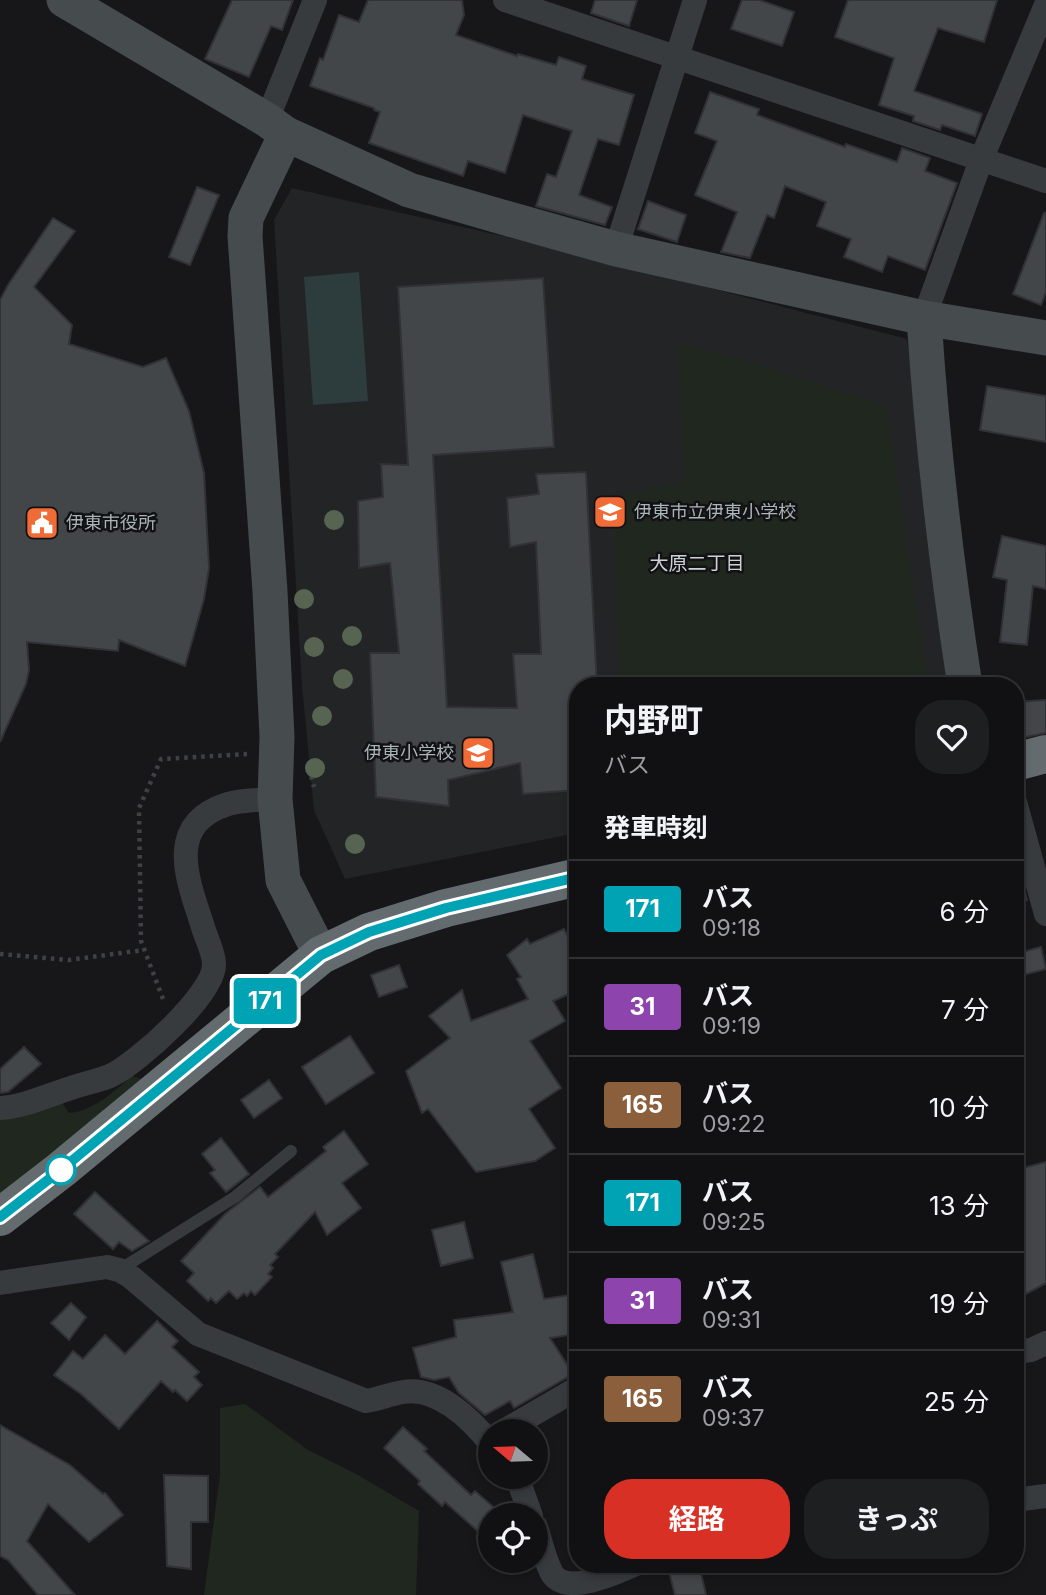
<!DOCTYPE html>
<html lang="ja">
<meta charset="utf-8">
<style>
:root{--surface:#111113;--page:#1e1f21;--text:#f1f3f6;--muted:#9c9da0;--line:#303133;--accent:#d93025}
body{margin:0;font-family:Inter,"Noto Sans JP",sans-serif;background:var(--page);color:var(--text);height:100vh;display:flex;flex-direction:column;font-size:26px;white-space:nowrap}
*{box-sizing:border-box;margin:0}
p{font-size:23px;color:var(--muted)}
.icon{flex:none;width:38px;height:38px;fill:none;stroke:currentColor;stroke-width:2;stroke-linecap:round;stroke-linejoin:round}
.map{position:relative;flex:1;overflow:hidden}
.side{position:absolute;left:569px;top:677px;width:455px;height:896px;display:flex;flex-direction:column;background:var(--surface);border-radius:28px;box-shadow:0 4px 10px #0003,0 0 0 2px var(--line)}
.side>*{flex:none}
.badge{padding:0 14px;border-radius:5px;font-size:24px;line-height:46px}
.needle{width:46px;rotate:289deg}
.controls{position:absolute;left:478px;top:1419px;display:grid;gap:14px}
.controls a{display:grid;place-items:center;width:70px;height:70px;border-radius:50%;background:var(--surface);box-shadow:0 4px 10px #0003,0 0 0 2px var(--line);font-size:35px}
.map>.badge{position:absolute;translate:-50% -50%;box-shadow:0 0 0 4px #fff}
h2{padding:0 35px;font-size:26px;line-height:63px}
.round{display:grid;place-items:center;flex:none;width:74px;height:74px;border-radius:28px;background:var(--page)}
.overview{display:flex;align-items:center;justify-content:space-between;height:119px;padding:0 35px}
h1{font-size:33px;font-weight:700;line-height:52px}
.primary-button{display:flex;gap:14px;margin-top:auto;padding:14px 35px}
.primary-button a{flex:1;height:80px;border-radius:28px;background:var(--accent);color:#fff;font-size:28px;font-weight:700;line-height:80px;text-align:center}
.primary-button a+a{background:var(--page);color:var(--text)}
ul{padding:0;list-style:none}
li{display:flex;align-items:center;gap:21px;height:98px;padding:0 35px;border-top:2px solid var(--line)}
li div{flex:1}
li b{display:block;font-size:26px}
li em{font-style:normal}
li .badge{min-width:77px;font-weight:700;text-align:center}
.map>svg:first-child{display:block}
.built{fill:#232426}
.green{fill:#20271f}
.water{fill:#2d3c3d}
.building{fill:#434649;stroke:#313235;stroke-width:2}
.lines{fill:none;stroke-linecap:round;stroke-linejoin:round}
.path{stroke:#3e4245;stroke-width:4.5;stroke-dasharray:3.5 5;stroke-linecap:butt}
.lane{stroke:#383b3e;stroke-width:12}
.street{stroke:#383b3e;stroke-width:24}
.secondary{stroke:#464b4e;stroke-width:35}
.highway{stroke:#646b6f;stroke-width:38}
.tree{fill:#576452}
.line-casing{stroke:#fff;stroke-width:16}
.line{stroke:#00a3b4;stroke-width:10}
.stop-dot{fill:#fff;stroke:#00a3b4;stroke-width:3.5}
.labels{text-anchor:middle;stroke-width:5;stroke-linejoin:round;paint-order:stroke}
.poi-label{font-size:18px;fill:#a9b4b8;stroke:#121214;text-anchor:start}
.neighbourhood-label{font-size:19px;fill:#cad1d5;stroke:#121214}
</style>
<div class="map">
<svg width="1046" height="1595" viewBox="0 0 1046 1595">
<rect width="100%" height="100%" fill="#171719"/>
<polygon class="built" points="292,188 555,248 907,339 951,686 578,686 577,833 345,879 314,810 302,685 274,220"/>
<g class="green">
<polygon points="677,341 886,405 928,686 620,686 612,496 685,482"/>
<path d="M 132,1076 L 147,1081 L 0,1209 L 0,1113 L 60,1100 L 69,1113 C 94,1111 114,1091 132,1076 Z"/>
<polygon points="245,1404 308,1450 356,1474 419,1511 416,1595 204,1595 220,1475 220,1408"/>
</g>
<polygon class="water" points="359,272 368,401 313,405 304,277"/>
<g class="building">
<polygon points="232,0 293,0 282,30 271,26 249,77 205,59"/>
<polygon points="368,0 462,0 464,15 456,35 517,56 518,54 556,65 559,57 586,66 582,79 634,95 619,145 598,139 579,195 612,207 605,225 536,206 547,174 556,177 572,131 523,115 505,173 468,161 463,176 369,143 380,112 374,110 374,108 310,86 320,58 323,60 339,15 359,22"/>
<polygon points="595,0 637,0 629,26 591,13"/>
<polygon points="742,0 759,0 794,12 782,46 731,29"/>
<polygon points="848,0 997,0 984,42 938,28 914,91 982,114 975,136 942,125 940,130 913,121 914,116 879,105 894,58 835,37"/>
<polygon points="710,92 759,109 757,115 845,147 846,144 897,162 902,148 930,158 925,171 957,183 925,270 888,256 882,272 844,257 851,239 817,226 826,202 785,186 774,218 767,215 750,258 721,252 737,212 695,195 717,141 695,133"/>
<polygon points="197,187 219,195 190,265 169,257"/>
<polygon points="648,201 686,215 677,242 638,229"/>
<polygon points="1044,213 1046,213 1046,292 1041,305 1013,294"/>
<polygon points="53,218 75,231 34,287 72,325 69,344 143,367 166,358 189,411 204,473 209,568 204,599 185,666 119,640 118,651 27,642 29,670 26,684 0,742 0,300 8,285"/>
<polygon points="543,278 554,447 433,455 447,707 517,708 513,654 541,654 536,542 510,547 507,498 539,494 536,474 586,472 597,686 578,686 578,790 523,794 520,763 448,780 449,806 376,797 370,653 399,653 390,563 359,568 358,501 383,497 381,464 408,465 398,287"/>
<polygon points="987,386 1046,396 1046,442 980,430"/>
<polygon points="1002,536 1046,546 1046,589 1033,586 1027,645 1000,642 1007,580 993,577"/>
<polygon points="1046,700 1046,733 1016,739 1015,702"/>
<polygon points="1015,859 1027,900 1015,905"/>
<polygon points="564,929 578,957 578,990 553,1001 565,1021 530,1041 561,1088 529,1109 555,1148 535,1161 476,1172 428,1109 422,1113 406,1071 450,1038 429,1016 462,990 471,1021 528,999 517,979 521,977 507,955 527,939 530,944"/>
<polygon points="1041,947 1046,969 1015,977 1015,954"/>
<polygon points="399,965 407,987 379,997 371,975"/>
<polygon points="350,1036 374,1073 326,1104 302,1067"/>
<polygon points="24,1047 41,1064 8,1092 0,1093 0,1069"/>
<polygon points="269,1080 282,1098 254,1118 241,1100"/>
<polygon points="344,1131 368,1164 342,1183 361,1208 327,1235 315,1212 275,1254 278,1257 270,1265 273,1268 268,1274 272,1277 255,1295 251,1291 247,1296 244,1293 237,1299 229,1291 216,1303 211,1298 208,1301 187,1281 194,1273 181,1261 226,1213 260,1187 268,1197 326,1151 323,1147"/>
<polygon points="221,1138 249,1174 226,1192 210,1173 215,1170 202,1154"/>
<polygon points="1046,1162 1046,1283 1015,1300 1015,1226 1024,1224 1015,1191 1015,1170"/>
<polygon points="95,1192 149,1241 132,1251 119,1242 113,1249 74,1214"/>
<polygon points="464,1222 473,1258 441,1266 432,1230"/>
<polygon points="533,1254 544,1299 571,1295 576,1334 550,1338 573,1374 514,1408 510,1401 485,1415 459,1393 449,1377 434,1380 421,1377 413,1348 456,1337 454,1320 513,1312 501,1262"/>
<polygon points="71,1303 86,1317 69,1340 51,1323"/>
<polygon points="157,1321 178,1341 172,1347 199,1372 194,1377 202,1385 187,1401 175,1390 173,1392 161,1381 119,1429 81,1394 54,1375 73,1351 83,1359 105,1335 125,1354"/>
<polygon points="0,1425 70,1465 103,1494 105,1493 123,1515 89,1542 48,1504 27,1541 75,1595 38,1595 8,1560 0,1556"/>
<polygon points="403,1427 427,1449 424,1451 471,1495 475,1491 499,1512 496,1516 490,1516 490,1522 480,1533 445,1502 442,1506 418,1484 420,1481 384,1448"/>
<polygon points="164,1475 208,1476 208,1522 191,1522 191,1569 167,1566"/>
<polygon points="667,1564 699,1564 706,1595 675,1595"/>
</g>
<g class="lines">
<g class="path">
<polyline points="309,768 314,787"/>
<polyline points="0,954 69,960 144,950"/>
<polyline points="163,999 141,941 139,808 161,759 247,754"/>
</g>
<polyline class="lane" points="119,1270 235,1197 291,1151"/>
<g class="street">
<polyline points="505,0 1046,181"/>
<polyline points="267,120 315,0"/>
<polyline points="616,249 695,0"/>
<polyline points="924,318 981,160 1046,5"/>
<polyline points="1015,802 1046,914"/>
<path d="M 0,1108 C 24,1107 48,1095 71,1088 C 84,1083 99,1081 112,1075 C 138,1062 215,994 214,964 C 214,952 205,936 202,924 C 187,878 165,824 228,804 C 242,800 260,800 275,799"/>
<path d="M 0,1283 L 107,1267 L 119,1270 L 131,1277 L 198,1334 L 366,1401 C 380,1399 390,1394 403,1392 C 437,1386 471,1419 490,1443"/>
<polyline points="1015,1352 1031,1350 1046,1343"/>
<polyline points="502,1432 578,1388"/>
<polyline points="514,1477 520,1485 531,1516"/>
<polyline points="1015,1500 1046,1496"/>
<path d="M 536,1527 C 541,1542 545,1562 553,1575 C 568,1595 616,1573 636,1564"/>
</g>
<g class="secondary">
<polyline points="64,0 267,120 286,134 409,190 502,217 616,249 924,318 1046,338"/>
<polyline points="286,134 246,218 245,236 270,591 277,737 275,799 283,880 321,955"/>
<path d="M 924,318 C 932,443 946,562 965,686"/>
</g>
<g class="highway">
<polyline points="1015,762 1046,754"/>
<polyline points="0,1217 62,1169 321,955 369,932 446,908 578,877"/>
</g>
</g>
<g class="tree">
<circle cx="334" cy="520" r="10"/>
<circle cx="304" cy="599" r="10"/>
<circle cx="352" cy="636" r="10"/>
<circle cx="314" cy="647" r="10"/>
<circle cx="343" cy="679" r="10"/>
<circle cx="322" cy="716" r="10"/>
<circle cx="315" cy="768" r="10"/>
<circle cx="355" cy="844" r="10"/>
</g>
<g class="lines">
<defs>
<polyline id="line" points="0,1217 62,1169 321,955 369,932 446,908 578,877"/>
</defs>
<use href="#line" class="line-casing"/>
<use href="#line" class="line"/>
</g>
<defs>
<symbol id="school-square" viewBox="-11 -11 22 22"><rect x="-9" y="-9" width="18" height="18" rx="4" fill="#f16b37" stroke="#121214"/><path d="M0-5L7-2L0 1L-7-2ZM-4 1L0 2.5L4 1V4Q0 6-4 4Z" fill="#fff"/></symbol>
<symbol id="civic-square" viewBox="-11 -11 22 22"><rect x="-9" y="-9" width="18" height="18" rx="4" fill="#f16b37" stroke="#121214"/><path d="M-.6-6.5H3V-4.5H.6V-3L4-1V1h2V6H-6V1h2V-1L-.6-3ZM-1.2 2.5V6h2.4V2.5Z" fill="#fff"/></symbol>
</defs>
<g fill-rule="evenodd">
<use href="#school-square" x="591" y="493" width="38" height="38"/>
<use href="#civic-square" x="23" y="504" width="38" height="38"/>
<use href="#school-square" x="459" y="734" width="38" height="38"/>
</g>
<circle class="stop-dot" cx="61" cy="1170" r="14"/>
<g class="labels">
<g class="poi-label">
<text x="634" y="518">伊東市立伊東小学校</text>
<text x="66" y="529">伊東市役所</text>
<text x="454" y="759" text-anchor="end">伊東小学校</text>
</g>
<g class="neighbourhood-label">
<text x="697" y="570">大原二丁目</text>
</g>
</g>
</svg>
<div class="controls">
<a><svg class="needle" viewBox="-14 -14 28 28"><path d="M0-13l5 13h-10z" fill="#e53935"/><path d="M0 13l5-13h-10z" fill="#9c9da0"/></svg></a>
<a><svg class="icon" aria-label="locate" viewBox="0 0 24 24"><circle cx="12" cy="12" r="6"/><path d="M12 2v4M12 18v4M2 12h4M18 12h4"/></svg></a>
</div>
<b class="badge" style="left:265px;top:1001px;background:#00a3b4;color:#fff">171</b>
<section class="side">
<div class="overview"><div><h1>内野町</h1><p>バス</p></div><a class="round"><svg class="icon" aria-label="heart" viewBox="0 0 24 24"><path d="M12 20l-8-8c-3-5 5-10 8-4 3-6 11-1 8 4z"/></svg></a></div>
<h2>発車時刻</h2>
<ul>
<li><span class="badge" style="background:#00a3b4;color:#fff">171</span><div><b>バス</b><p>09:18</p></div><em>6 分</em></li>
<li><span class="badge" style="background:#8e44ad;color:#fff">31</span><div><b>バス</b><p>09:19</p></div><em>7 分</em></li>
<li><span class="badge" style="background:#8b5e3c;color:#fff">165</span><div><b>バス</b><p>09:22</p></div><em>10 分</em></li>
<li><span class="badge" style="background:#00a3b4;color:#fff">171</span><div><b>バス</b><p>09:25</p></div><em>13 分</em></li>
<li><span class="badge" style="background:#8e44ad;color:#fff">31</span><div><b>バス</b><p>09:31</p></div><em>19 分</em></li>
<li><span class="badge" style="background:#8b5e3c;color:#fff">165</span><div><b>バス</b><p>09:37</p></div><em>25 分</em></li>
</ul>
<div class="primary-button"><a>経路</a><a>きっぷ</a></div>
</section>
</div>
